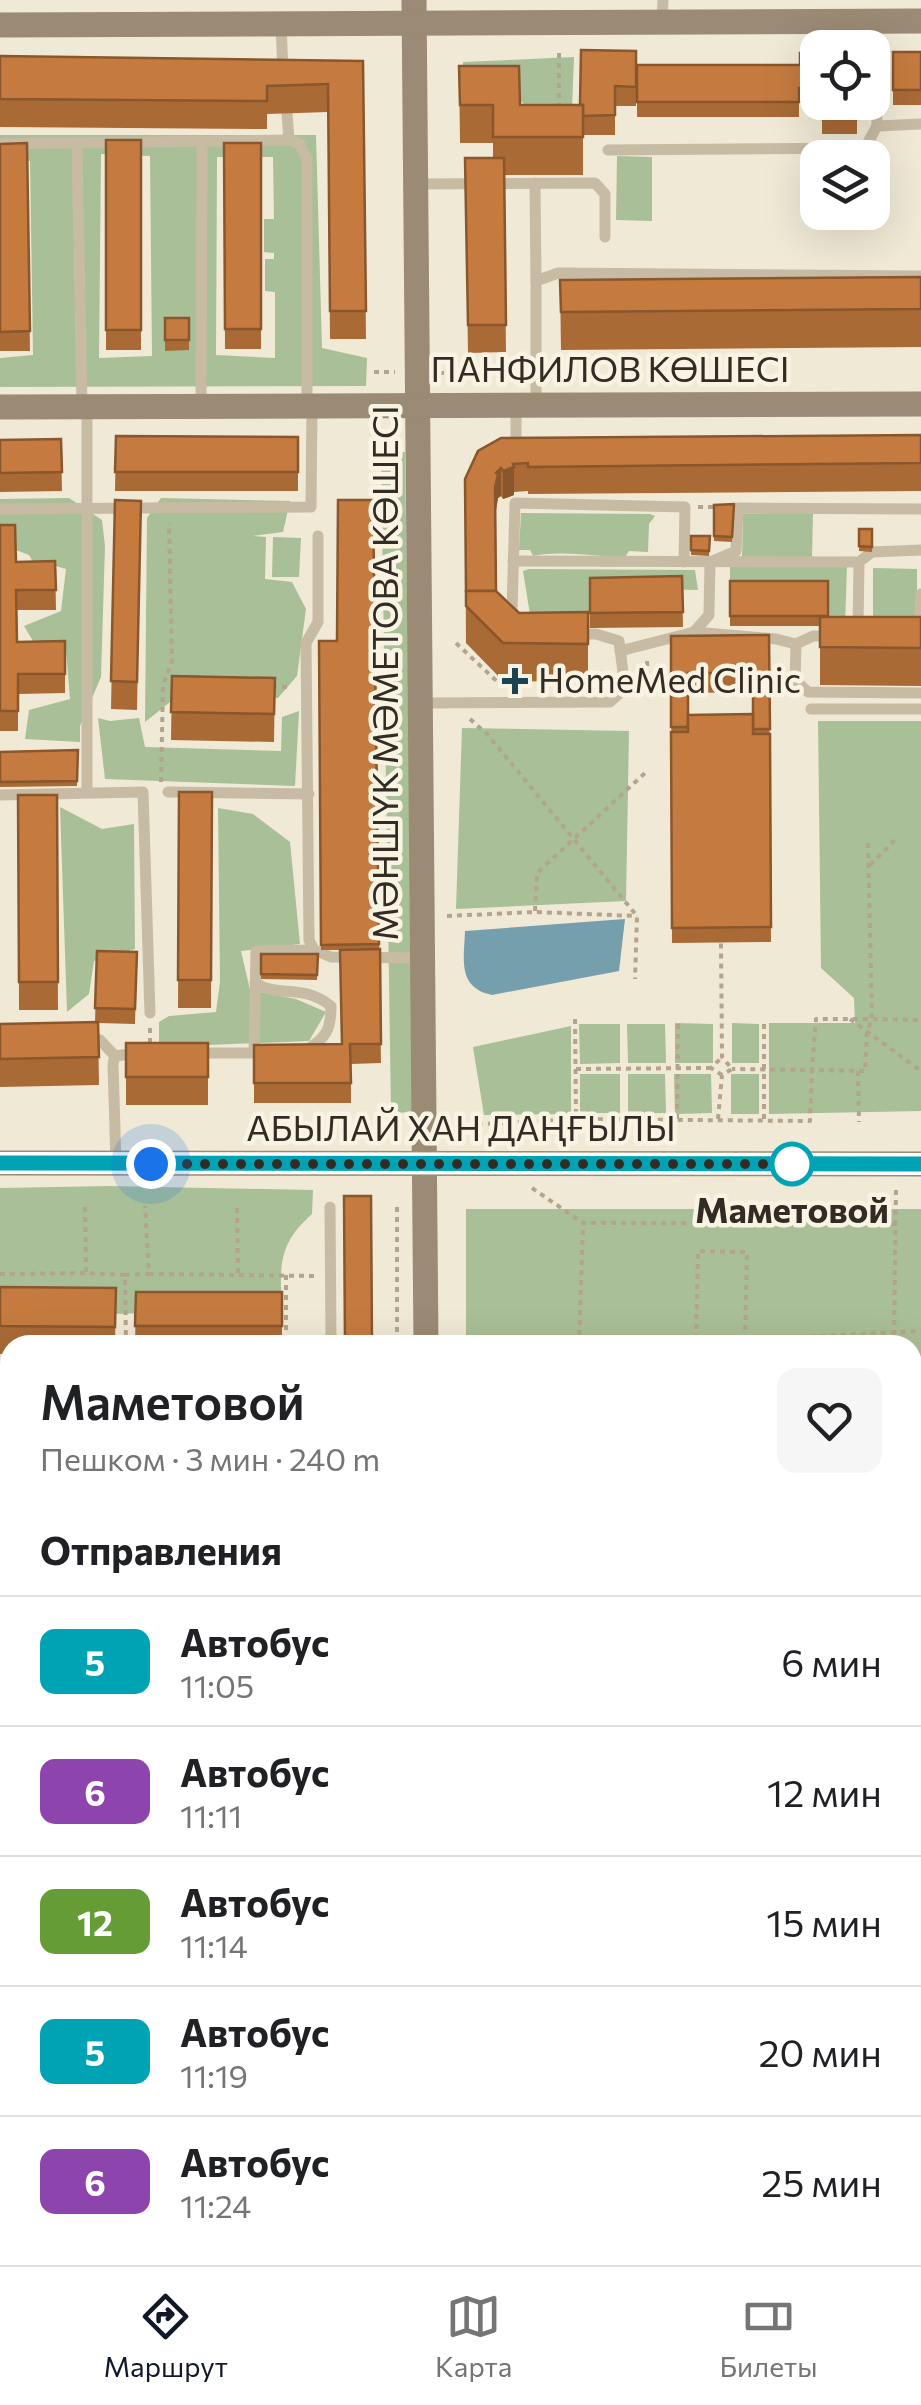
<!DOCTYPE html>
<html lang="ru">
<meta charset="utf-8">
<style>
:root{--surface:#fff;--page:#f6f6f6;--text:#202124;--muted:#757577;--line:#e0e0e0;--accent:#111827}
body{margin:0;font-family:Commissioner,sans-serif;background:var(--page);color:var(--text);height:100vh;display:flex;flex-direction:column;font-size:38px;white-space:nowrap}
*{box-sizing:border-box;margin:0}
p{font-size:32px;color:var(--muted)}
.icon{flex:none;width:55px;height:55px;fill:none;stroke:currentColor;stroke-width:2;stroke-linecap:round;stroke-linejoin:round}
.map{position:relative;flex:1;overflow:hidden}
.details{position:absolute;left:0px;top:1335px;width:922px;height:930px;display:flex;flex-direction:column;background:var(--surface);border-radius:30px 30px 0 0;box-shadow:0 10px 40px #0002}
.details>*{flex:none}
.badge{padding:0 20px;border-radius:15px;font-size:35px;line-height:65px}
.tools{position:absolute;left:800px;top:30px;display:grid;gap:20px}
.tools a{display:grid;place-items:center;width:90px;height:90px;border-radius:20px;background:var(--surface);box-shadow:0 10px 40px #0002;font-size:50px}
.you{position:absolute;width:50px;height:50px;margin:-25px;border:8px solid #fff;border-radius:50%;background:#1a73e8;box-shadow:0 0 0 15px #1a73e833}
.map>.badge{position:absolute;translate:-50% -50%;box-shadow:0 0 0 5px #fff}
h2{padding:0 40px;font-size:38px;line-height:90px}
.round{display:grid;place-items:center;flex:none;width:105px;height:105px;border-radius:20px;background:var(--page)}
.head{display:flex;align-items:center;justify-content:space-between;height:170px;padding:0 40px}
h1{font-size:48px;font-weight:600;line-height:75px}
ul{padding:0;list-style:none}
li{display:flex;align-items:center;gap:30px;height:130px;padding:0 40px;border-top:2px solid var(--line)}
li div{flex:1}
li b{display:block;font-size:38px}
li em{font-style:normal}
li .badge{min-width:110px;font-weight:700;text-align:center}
.dock{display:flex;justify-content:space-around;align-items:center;height:140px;border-top:2px solid var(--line);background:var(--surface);font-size:28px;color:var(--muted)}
.dock a{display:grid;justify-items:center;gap:5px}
.dock .selected{color:var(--accent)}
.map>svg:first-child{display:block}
.green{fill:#a9bf97;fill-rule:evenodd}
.water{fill:#769fad}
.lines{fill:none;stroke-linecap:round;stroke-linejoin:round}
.path{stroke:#b3a58d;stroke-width:4;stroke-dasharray:5 5;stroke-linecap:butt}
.lane{stroke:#c8bba3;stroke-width:11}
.street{stroke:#c8bba3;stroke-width:22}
.secondary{stroke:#9b8a74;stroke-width:25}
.wall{fill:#a96a36;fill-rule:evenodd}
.shaded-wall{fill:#8a562c}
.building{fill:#c57b3f;stroke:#8a562c;stroke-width:2.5}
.line-casing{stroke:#fff;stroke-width:22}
.line{stroke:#00a3b4;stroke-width:15}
.walk{stroke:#332c25;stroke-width:10;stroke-dasharray:0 18}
.poi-dot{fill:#1b4453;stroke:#f8f3e2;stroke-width:4}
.stop-dot{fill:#fff;stroke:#00a3b4;stroke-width:5}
.labels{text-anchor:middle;stroke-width:9;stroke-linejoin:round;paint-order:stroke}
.street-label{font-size:35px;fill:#332c25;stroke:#f8f3e2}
.poi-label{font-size:35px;fill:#332c25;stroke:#f8f3e2;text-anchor:start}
.stop-label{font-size:35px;font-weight:bold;fill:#332c25;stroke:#f8f3e2}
</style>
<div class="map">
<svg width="921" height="2265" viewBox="0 0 921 2265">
<rect width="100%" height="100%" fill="#f0e9d6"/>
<g class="green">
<polygon points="574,57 572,109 530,110 517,97 463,98 463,62"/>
<path d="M 0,135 L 316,135 L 322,348 L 367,358 L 366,386 L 0,387 L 0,358 L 33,355 L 30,161 L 0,159 ZM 101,154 L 150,156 L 152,356 L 99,358 ZM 217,157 L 273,157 L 274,219 L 264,219 L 264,252 L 274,253 L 274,259 L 265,259 L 265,291 L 275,292 L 275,358 L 216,355 Z"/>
<polygon points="617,156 652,157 652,221 616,220"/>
<polygon points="381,452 405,452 414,1112 391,1113"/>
<polygon points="69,498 102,520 105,546 101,677 80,726 80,742 25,739 29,710 70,699 66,650 36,646 24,626 61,611 66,569 49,564 36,567 29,555 0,544 0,499"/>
<polygon points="161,498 290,501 283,532 253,536 266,537 265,579 292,582 306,609 297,676 278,698 179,695 145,722 147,518"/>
<polygon points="813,512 812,558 742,559 743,514"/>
<path d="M 521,513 L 650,514 L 655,516 L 649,524 L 648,552 L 629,551 L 625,557 C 593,557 563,550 533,556 L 530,550 L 519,550 Z"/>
<polygon points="273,537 301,538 299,577 272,577"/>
<polygon points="730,565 847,565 845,627 730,591"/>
<polygon points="873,568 917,569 917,620 873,620"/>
<polygon points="529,569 695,570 698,590 602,588 589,594 590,628 532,627 523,571"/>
<polygon points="299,711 295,786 105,779 98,718 110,721 139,718 145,747 281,751 282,717"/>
<polygon points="818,721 921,721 921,1111 769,1114 769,1023 855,1023 854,998 821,968"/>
<polygon points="462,728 629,731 626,901 456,909"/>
<polygon points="60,807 102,829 134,824 135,949 94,961 89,994 67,1012"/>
<polygon points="218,808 253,814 290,842 300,944 241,951 250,990 296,999 326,1012 309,1041 159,1047 159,1022 169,1016 216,1012 220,982"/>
<polygon points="675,1023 713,1024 713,1063 675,1063"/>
<polygon points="732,1023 759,1024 759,1063 732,1063"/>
<polygon points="579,1024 620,1024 620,1063 580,1064"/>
<polygon points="627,1024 665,1024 666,1063 628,1063"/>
<polygon points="571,1026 571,1114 484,1115 473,1047"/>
<rect x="580" y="1074" width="40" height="39"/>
<polygon points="628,1074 665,1074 666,1113 628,1113"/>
<polygon points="674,1074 711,1074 712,1113 675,1114"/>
<rect x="731" y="1074" width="28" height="40"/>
<path d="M 109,1186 L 313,1190 L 312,1214 C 277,1245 280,1267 282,1312 L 0,1315 L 0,1188 Z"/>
<polygon points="466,1209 921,1209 921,1503 913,1503 912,1345 466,1345"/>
</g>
<path class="water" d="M 625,919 L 619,971 L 492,995 C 457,988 464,959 465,931 Z"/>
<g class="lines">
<g class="path">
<polyline points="559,108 559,49"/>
<polyline points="374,372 395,372"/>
<polyline points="439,373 454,373"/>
<polyline points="376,480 396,480"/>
<polyline points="377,506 397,507"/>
<polyline points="698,507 718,507"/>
<polyline points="456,643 503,687"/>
<polyline points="647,661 649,701"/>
<polyline points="272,687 292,687"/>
<polyline points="470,719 488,735 637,916 635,979"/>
<polyline points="161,782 163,685 172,661 169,523"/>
<path d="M 868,843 L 872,1019 L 867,1032 L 865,1071 L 812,1070 L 816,1019 C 851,1019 886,1019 921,1020"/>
<polyline points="870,865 895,840"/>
<polyline points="535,911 537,873 645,773"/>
<polyline points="447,916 535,912 637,916"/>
<polyline points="575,1019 576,1119"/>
<polyline points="850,1019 921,1071"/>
<polyline points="150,1028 150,1048"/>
<polyline points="576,1069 711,1068"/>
<polyline points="858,1071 859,1122"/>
<polyline points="722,1075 711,1068 722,1057"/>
<polyline points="677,1119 678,1019"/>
<polyline points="718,1119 722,1075 732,1069 722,1057 721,942"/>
<polyline points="764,1119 764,1019"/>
<polyline points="448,1126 576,1119 810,1121 812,1070 732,1069"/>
<polyline points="532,1188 583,1223 896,1224"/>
<polyline points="85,1207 86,1273 125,1275"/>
<polyline points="397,1207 397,1345"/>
<polyline points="237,1208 238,1275"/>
<polyline points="0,1274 86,1273"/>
<polyline points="149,1274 319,1276"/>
<polyline points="286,1275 286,1345"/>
<polyline points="447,1337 696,1339"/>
<polyline points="745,1340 747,1252 698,1251 696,1339 723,1341 921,1331"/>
<polyline points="126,1345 125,1275 149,1274 145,1206"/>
<polyline points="579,1345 583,1225"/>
<polyline points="894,1345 896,1188"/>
<polyline points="6,1354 6,1383"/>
<polyline points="912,1452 921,1458"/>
<polyline points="0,1517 10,1517"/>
</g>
<g class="lane">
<polyline points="876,21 877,126 921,124"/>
<polyline points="662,22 663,0"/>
<polyline points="281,25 283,71"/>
<polyline points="286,100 289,140 299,143 307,159 307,406"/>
<polyline points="77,143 82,407"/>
<polyline points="0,144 289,140"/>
<polyline points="608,150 865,148 877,126"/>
<polyline points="535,183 536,281"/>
<polyline points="416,184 595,183 605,194 605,237"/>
<polyline points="201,406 202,141"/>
<polyline points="536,406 536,281 558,273 921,276"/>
<polyline points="87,407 87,792"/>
<polyline points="516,449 516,406"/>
<polyline points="0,509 311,507 312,406"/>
<polyline points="318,536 318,622 306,643 309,940 314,950 331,957 423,958"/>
<polyline points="513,561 859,562 872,552 921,550"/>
<polyline points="518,619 512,612 515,503 685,507 684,562"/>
<polyline points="858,628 859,562"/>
<polyline points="919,630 921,594"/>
<polyline points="694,632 776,639 796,644"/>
<polyline points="834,636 813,636 796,644 795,680 808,692 921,693"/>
<polyline points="620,651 694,632 709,615 710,562 736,551 738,508 921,509"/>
<polyline points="419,703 610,702 625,688 619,641 596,634 573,634"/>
<polyline points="811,709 921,709"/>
<polyline points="168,792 309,794"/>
<polyline points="0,795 143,792 150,1013"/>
<path d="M 255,982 C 277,999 300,982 331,1006 C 331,1030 326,1038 305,1051"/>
<polyline points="84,1038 100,1040 115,1056"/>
<polyline points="195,1053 267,1053"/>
<polyline points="254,1053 256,951 314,950"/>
<polyline points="116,1163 113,1064 115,1056 137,1053"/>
<polyline points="330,1207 331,1345"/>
<polyline points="912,2042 921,2042"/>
<polyline points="0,2116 5,2118 7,2128 5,2237 0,2245"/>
<polyline points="912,2179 921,2179"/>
</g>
<g class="street">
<polyline points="6,1548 9,1928"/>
<polyline points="912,1899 921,1899"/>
<polyline points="724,2265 724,2255"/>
</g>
<g class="secondary">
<polyline points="414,0 426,1345"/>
<polyline points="0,25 921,21"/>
<polyline points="0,407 921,404"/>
<polyline points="0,1163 921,1164"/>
<polyline points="912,1541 921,1541"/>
<polyline points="0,1548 10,1548"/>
<polyline points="439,2255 439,2265"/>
</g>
</g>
<g class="wall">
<polygon points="636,51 636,106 615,106 615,135 583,135 583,175 504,175 506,352 468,353 465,158 493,158 493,143 460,143 459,66 520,105 580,105"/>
<rect x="893" y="52" width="28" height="53"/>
<polygon points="818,53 818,102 857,102 857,134 822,134 822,103 799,103 799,117 637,117 637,65 800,65"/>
<polygon points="0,56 363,61 366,339 330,339 328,112 267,114 267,129 0,127"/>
<rect x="106" y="140" width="35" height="210"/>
<polygon points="27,143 30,351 0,351 0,144"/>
<polygon points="224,143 261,143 261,349 225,349"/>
<polygon points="921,277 921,347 561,350 560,280"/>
<polygon points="165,318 189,318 189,350 165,351"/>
<polygon points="921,435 921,491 528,494 528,491 514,492 514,495 503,499 501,496 498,498 495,515 496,591 519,613 588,612 588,682 503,681 466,643 465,479 478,451"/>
<polygon points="116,436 298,437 298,491 115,491"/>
<polygon points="61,439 62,491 0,492 0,440"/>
<polygon points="115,500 141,501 137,710 111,709"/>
<polygon points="373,500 381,1063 351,1064 351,1103 254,1103 254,1045 341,1044 368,950 321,950 319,641 337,641"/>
<polygon points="734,504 732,542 714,541 714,505"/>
<polygon points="0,525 16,562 55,561 56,610 16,610 17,642 65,641 65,693 18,694 18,731 0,731"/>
<polygon points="859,529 872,529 872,552 859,551"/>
<polygon points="691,536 710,536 709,556 691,555"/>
<polygon points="682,576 683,627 590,628 590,578"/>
<polygon points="730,581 828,617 921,617 921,686 820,685 820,626 730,626"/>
<path d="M 769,635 L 771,942 L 672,943 L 671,636 ZM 753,692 L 753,714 L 688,715 L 688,693 Z"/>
<polygon points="172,676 275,678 274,742 171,740"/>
<polygon points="78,750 77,786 0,787 0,752"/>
<polygon points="179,792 212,792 211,1008 178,1008"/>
<polygon points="18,795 57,795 58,1010 19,1010"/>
<polygon points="97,951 137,952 135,1024 98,1023 99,1085 0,1087 0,1024 95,1022"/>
<polygon points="261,954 318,954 317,980 261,979"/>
<rect x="126" y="1043" width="82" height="62"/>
<polygon points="0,1287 116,1288 115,1345 10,1345 10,1354 0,1354"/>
<polygon points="136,1292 282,1292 282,1345 135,1345"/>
<rect x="0" y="1441" width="10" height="64"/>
<polygon points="912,1574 919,1602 915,1767 912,1767"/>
<rect x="912" y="1810" width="9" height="64"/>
<rect x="912" y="1952" width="9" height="64"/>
<polygon points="10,2000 10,2088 0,2089 0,2001"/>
<rect x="912" y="2181" width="9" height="50"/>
<rect x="122" y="2255" width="37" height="9"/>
<polygon points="253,2255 322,2255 322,2262 305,2262 305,2265 253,2262"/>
<rect x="359" y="2255" width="30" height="10"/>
</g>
<g class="shaded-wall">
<polygon points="514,467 514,495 503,499 503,471"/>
<polygon points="501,468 501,496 498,498 495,516 496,473"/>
</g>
<g class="building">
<polygon points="581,50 636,51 636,87 615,86 615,115 583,116 583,105 580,105"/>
<rect x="893" y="52" width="28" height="38"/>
<polygon points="800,53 818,53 818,88 799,88 799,102 637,102 637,65 800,65"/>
<polygon points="0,56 363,61 366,311 330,311 328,84 267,86 267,101 0,99"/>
<polygon points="459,66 519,66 520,105 583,105 583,137 493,137 493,105 460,105"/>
<rect x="822" y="102" width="35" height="17"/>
<rect x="106" y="140" width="35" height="190"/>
<polygon points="27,143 30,331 0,332 0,144"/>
<polygon points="224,143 261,143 261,329 225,329"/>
<polygon points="465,158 504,158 506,325 468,325"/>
<polygon points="921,277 921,309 561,312 560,280"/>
<rect x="165" y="318" width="24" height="22"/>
<polygon points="921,435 921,463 528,467 528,463 513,464 514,467 503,471 501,468 496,473 498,474 495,488 496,591 466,591 465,479 478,451 501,438"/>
<polygon points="116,436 298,437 298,472 115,472"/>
<polygon points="61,439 62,472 0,473 0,440"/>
<polygon points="115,500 141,501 137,682 111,681"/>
<polygon points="338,500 373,500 379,944 321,945 319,641 337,641"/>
<polygon points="734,504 732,537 714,536 714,505"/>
<polygon points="0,525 15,525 16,562 55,561 56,590 16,590 17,642 65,641 65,674 18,674 18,711 0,711"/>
<polygon points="859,529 872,529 872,547 859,546"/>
<polygon points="691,536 710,536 709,551 691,550"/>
<polygon points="682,576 683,612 590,613 590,578"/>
<rect x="730" y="581" width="98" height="35"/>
<polygon points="466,591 496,591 519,613 588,612 588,644 503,643 466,606"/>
<polygon points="820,617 921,617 921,648 820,647"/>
<polygon points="769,635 770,729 753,729 753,673 688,673 688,727 671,727 671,636"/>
<polygon points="172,676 275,678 274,714 171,712"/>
<polygon points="753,714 753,734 770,734 771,927 672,928 671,732 688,732 688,715"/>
<polygon points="78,750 77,781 0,782 0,752"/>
<polygon points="179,792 212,792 211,980 178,980"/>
<polygon points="18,795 57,795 58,982 19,982"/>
<polygon points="380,949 381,1044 350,1044 351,1083 254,1083 254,1045 342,1044 340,950"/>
<polygon points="97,951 137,952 135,1009 95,1008"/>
<polygon points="261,954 318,954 317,975 261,974"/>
<polygon points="98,1022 99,1057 0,1059 0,1024"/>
<rect x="126" y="1043" width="82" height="34"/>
<polygon points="344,1196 371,1196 372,1345 345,1345"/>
<polygon points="0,1287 116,1288 115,1327 0,1326"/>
<polygon points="136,1292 282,1292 282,1326 135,1326"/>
<rect x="0" y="1441" width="10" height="36"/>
<polygon points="912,1574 919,1575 915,1739 912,1739"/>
<rect x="912" y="1810" width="9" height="36"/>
<rect x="912" y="1952" width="9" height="36"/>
<polygon points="10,2000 10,2069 0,2069 0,2001"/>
<rect x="912" y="2181" width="9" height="30"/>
</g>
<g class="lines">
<defs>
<polyline id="line" points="0,1163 921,1164"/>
</defs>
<use href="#line" class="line-casing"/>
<use href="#line" class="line"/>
<polyline class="walk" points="151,1164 792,1164"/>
</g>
<path class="poi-dot" d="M510 666h10v10h10v10h-10v10h-10v-10h-10v-10h10z"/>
<circle class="stop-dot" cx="792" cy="1164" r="20"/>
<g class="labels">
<g class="street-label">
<text x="610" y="382">ПАНФИЛОВ КӨШЕСІ</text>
<text transform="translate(386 673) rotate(-90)" y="12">МӘНШҮК МӘМЕТОВА КӨШЕСІ</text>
<text x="461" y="1141">АБЫЛАЙ ХАН ДАҢҒЫЛЫ</text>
</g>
<g class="poi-label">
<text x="538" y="693">HomeMed Clinic</text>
</g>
<g class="stop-label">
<text x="792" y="1223">Маметовой</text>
</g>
</g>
</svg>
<div class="tools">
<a><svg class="icon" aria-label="locate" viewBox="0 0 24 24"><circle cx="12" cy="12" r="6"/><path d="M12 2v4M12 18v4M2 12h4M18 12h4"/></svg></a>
<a><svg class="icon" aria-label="layers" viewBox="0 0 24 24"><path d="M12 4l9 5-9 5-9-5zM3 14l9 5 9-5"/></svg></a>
</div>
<div class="you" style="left:151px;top:1164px"></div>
<section class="details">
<div class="head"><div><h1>Маметовой</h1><p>Пешком · 3 мин · 240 m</p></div><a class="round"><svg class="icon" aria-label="heart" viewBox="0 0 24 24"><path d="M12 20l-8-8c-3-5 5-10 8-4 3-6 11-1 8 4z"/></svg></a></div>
<h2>Отправления</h2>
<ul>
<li><span class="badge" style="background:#00a3b4;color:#fff">5</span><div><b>Автобус</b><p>11:05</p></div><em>6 мин</em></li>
<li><span class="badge" style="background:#8e44ad;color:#fff">6</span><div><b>Автобус</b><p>11:11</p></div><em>12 мин</em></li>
<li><span class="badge" style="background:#669c35;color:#fff">12</span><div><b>Автобус</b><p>11:14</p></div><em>15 мин</em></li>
<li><span class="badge" style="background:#00a3b4;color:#fff">5</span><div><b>Автобус</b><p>11:19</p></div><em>20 мин</em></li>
<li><span class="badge" style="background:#8e44ad;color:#fff">6</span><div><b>Автобус</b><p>11:24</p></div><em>25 мин</em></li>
</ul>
</section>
</div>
<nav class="dock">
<a class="selected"><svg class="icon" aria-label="directions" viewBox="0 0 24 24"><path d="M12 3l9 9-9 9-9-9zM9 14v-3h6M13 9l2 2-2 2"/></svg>Маршрут</a>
<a><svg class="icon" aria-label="map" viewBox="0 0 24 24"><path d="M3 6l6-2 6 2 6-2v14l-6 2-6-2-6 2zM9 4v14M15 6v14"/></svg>Карта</a>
<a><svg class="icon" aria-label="tickets" viewBox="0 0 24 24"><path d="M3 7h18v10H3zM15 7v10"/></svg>Билеты</a>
</nav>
